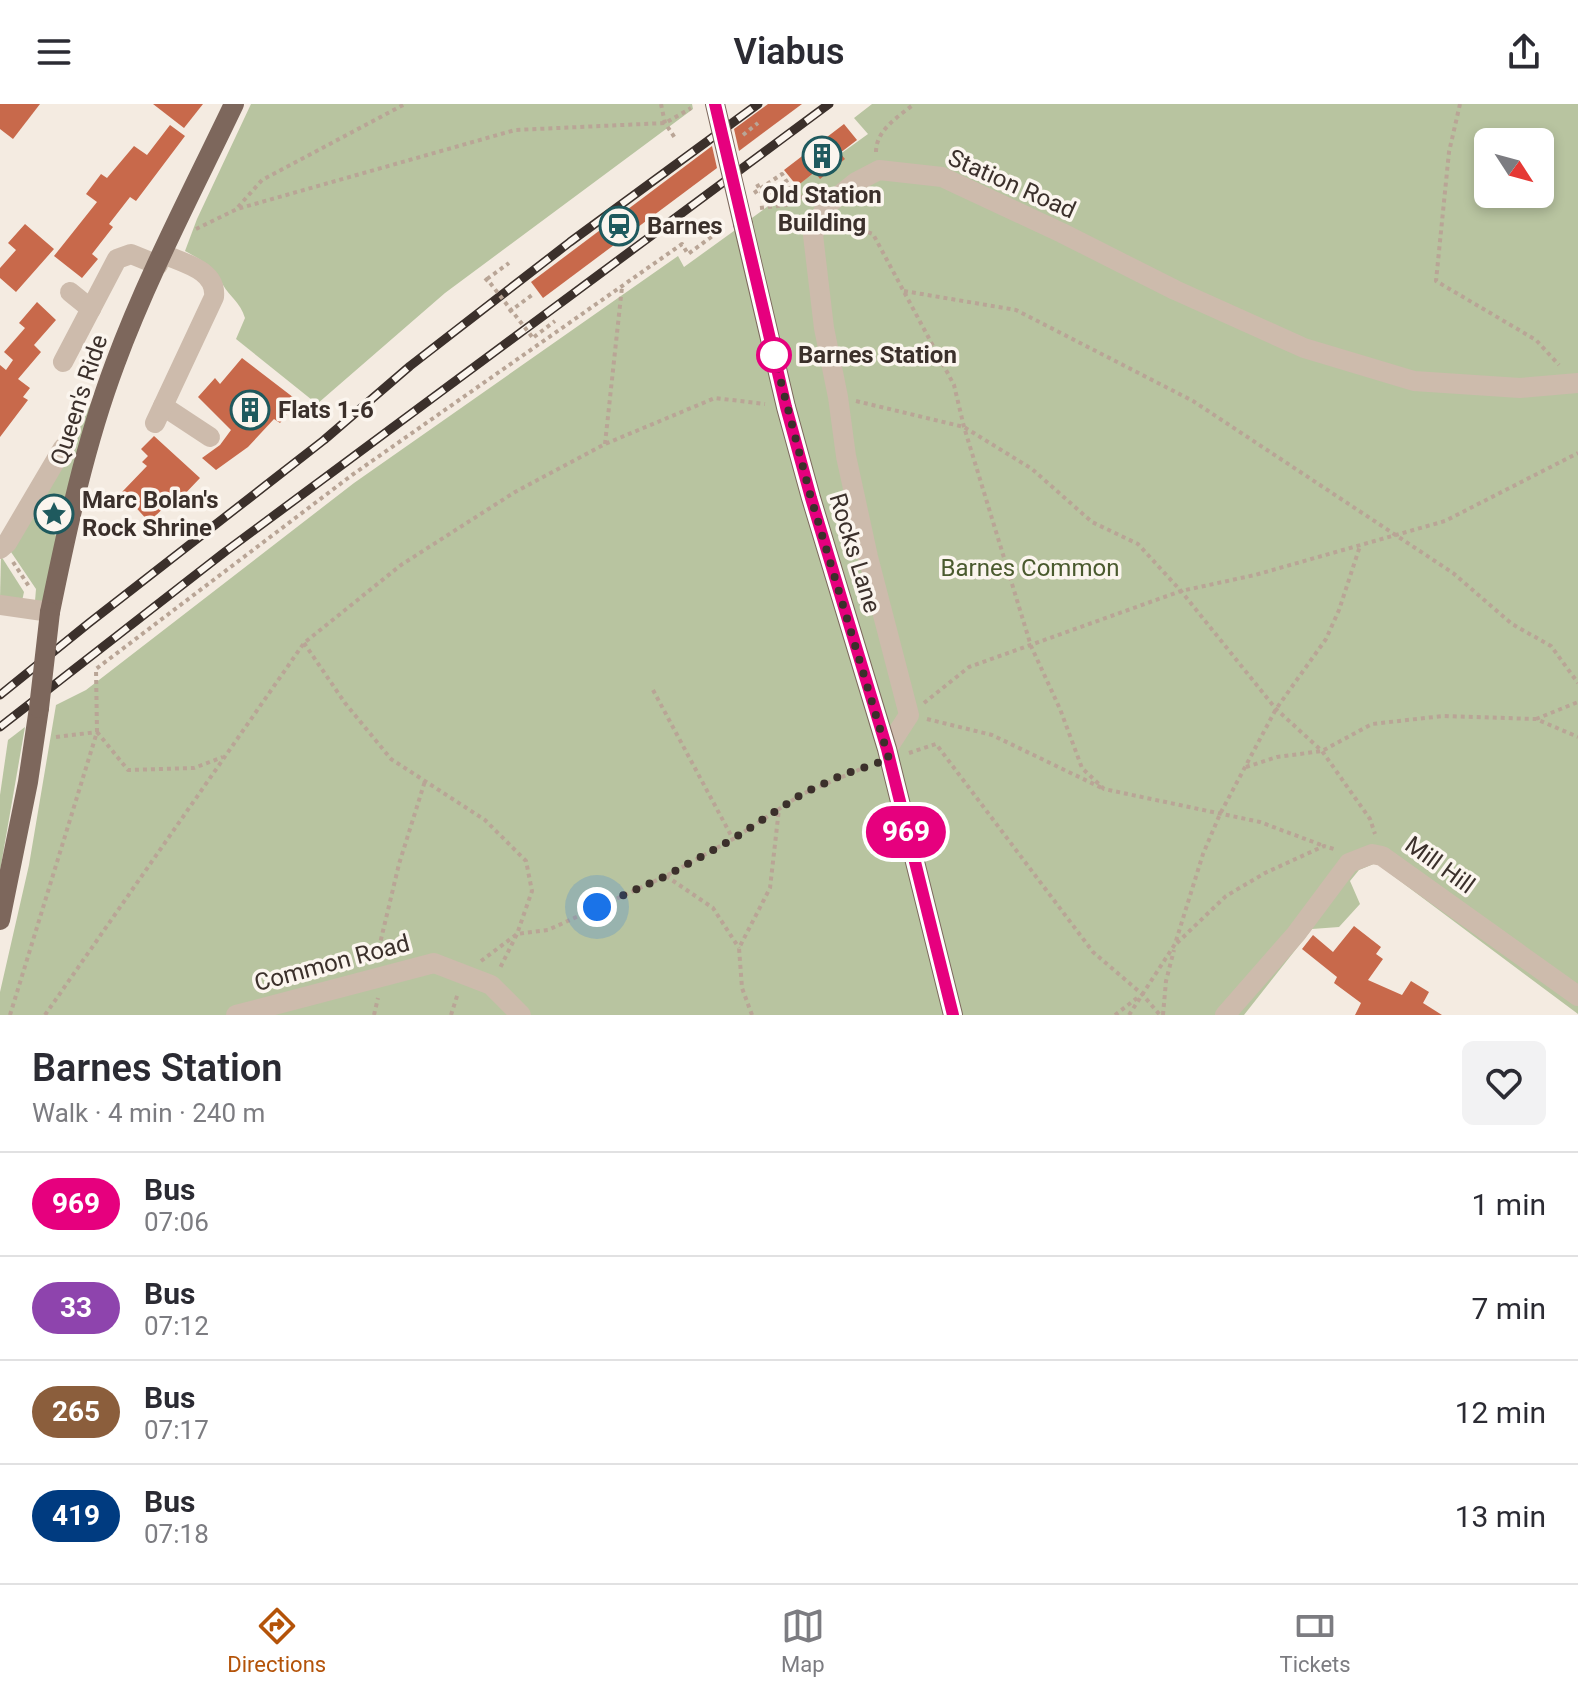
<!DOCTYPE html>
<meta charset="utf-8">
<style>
:root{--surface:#fff;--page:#f2f2f3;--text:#2b2b33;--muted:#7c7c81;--line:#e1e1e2;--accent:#b45309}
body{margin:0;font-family:Roboto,sans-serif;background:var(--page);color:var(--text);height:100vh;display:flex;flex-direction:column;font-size:30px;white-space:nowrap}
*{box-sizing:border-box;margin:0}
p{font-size:26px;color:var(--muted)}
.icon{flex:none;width:44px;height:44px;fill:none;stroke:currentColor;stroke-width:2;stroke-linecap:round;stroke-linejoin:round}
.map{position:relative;height:911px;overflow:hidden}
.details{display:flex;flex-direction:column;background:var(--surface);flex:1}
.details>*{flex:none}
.badge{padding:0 16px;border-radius:26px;font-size:28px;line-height:52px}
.needle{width:52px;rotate:126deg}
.buttons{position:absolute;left:1474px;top:24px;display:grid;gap:16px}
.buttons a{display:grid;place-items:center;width:80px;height:80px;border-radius:12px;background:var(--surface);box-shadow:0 4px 12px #0003;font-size:40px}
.you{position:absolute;width:40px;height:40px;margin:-20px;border:6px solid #fff;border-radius:50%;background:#1a73e8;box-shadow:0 0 0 12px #1a73e833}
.map>.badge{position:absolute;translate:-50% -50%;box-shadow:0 0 0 4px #fff}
.round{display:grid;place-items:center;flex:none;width:84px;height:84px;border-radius:12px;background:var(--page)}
.overview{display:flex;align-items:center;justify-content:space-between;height:136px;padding:0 32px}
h1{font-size:38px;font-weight:600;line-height:60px}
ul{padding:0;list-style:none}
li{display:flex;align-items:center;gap:24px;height:104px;padding:0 32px;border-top:2px solid var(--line)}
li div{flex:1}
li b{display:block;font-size:30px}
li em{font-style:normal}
li .badge{min-width:88px;font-weight:700;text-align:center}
header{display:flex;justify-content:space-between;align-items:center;height:104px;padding:0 32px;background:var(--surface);font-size:36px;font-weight:600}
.tab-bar{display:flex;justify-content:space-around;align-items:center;height:112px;border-top:2px solid var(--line);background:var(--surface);font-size:22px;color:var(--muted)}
.tab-bar a{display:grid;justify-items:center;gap:4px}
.tab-bar .on{color:var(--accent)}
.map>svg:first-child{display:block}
.green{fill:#b8c4a0;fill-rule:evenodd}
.building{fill:#c8694b}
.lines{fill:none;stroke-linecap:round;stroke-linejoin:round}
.path{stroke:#b9a596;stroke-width:4;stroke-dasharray:4 4;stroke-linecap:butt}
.minor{stroke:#cdbbac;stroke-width:20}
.major{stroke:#7d675c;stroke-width:20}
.rail-casing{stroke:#3b302b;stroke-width:9}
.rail{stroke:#fbf5ee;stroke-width:6;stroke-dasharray:18;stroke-linecap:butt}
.path-bridge{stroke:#b9a596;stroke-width:4;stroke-dasharray:4 4;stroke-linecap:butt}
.major-bridge{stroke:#7d675c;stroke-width:20}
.line-casing{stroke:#fff;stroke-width:18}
.line{stroke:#e6007e;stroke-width:12}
.walk{stroke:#3b302b;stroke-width:8;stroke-dasharray:0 14.4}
.stop-dot{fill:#fff;stroke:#e6007e;stroke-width:4}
.labels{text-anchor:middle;stroke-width:7;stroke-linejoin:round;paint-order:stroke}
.street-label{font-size:24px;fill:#3b302b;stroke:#fbf5ee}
.poi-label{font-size:24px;font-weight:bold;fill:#3b302b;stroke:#fbf5ee;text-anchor:start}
.stop-label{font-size:24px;font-weight:bold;fill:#3b302b;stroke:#fbf5ee;text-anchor:start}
.park-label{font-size:24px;fill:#4a5a2e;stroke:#fbf5ee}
</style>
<header><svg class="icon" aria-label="menu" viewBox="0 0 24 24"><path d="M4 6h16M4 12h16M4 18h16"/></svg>Viabus<svg class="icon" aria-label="share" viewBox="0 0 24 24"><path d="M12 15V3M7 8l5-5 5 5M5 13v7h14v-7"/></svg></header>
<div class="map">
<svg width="1578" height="911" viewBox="0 0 1578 911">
<rect width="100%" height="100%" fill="#f4ebe1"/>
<g class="green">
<path d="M 251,0 L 692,0 L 693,5 L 445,189 L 317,300 L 236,235 L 245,214 C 240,198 230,193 223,181 C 213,161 204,158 185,147 L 197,115 Z"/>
<path d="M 872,0 L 1578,0 L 1578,910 L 1376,759 L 1359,766 L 1350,777 L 1360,800 L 1339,823 L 1312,825 L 1244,911 L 0,911 L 0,888 L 29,761 L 56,601 L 86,586 L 354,379 L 678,152 L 684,163 L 868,30 L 854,14 ZM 1488,38 L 1540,38 L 1540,90 L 1488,90 Z"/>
<polygon points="92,297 65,407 55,400 47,410 34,402 65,352"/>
<polygon points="30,411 59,434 46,499 35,497 36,485 9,445"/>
<polygon points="1,452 24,488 22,497 0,495"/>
<polygon points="25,623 0,767 0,691 8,636"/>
</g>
<g class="building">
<polygon points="0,0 40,0 13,35 0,25"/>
<polygon points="153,0 203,0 184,24"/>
<polygon points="768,0 802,0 739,47 734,25"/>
<polygon points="844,20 857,36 840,49 845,55 820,75 815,68 797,82 784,66"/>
<polygon points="170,21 185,32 136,97 130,93 109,120 113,123 92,150 98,155 82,174 54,152 97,98 86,90 101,70 107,74 134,42 147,51"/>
<polygon points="712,42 717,64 543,194 531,178"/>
<polygon points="25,120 54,145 16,188 0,174 0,164 16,146 8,139"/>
<polygon points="37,198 56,216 34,241 41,248 18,275 30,284 23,293 28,296 0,333 0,261 6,266 13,256 4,248 25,224 19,219"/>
<polygon points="242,254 298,297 280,319 274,315 248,343 216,366 202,354 220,341 231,326 198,293 215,274 220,280"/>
<polygon points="154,332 200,374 180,395 176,392 149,418 122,388 147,362 142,358 148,352 141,345"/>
<polygon points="1354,822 1381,843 1376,850 1383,855 1368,876 1402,891 1411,877 1429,888 1423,899 1442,911 1355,911 1361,899 1334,879 1337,873 1302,845 1313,831 1333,848"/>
</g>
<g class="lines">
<g class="path">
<polyline points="661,0 665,19 675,34"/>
<polyline points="1460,0 1449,48 1436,177 1536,236 1559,261"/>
<polyline points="743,31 758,19"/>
<path d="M 876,48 C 876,26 898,13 914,0"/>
<polyline points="757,80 765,95 778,86 809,95"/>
<polyline points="238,103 262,76 405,0"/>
<polyline points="760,104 786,101 795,91"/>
<polyline points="838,117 873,130 954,281 964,323 1031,542 1060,605 1082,664 1104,685 1260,718 1324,742"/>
<polyline points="196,125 237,105 515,26 665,19 691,4"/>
<polyline points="487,175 509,159"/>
<polyline points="904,187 1016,206 1193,297 1453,469 1512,520 1551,542 1578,579"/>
<polyline points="509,208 532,191"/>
<polyline points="534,233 555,217"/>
<polyline points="856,297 964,323 1032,365 1092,418 1138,440 1181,487 1276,605 1322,647 1370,715 1375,730"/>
<polyline points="605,340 622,183"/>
<polyline points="13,458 30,484"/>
<polyline points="304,539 345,599 391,655 485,716 526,757 532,787 517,830 500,864"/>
<polyline points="653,586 733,735"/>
<polyline points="924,599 969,563 1181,487 1255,471 1445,417 1578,349"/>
<polyline points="927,615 992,631 1104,685"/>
<polyline points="1536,615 1578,598"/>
<polyline points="97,628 128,666 194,664 223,653"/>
<polyline points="56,633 97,628"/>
<polyline points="909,649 936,640 1093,848 1142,890 1160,911"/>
<polyline points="1246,663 1277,653 1322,647 1372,620 1443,612 1536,615 1578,633"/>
<polyline points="666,772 713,804 739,844"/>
<polyline points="1177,839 1226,792 1265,769 1324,742 1337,746"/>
<polyline points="377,852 399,760 425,677"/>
<polyline points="481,857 517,830 548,826 666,772 733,735 802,690 870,661"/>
<polyline points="10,911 97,628 96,565 352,371 682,140 688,150 718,128"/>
<polyline points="45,911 304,539 401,461 515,388 605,340 715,294 765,300"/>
<polyline points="374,911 378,894"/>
<polyline points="451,911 458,889"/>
<polyline points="752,911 742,884 739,844 770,784 779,705"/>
<polyline points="1115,911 1137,894"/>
<polyline points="1129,911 1175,840 1203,750 1220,710 1276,605 1326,535 1339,506 1360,442"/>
<polyline points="1163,911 1166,877 1174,846"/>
</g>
<g class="minor">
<polyline points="70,188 91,205"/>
<polyline points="63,258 117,155 131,150 158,161"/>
<polyline points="163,302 210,333"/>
<path d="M 155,319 L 214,193 C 217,166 183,159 163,150"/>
<polyline points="0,445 7,439 63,344"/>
<polyline points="0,501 50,508"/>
<polyline points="887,645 909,611 868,453 846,352 838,293 824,224 813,131 826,102 856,78 879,66 942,73 1062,129 1175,186 1304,244 1414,277 1520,284 1578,279"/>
<polyline points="236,911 434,859 491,881 521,911"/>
<polyline points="1225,911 1296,830 1349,759 1372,750 1382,752 1578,892"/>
</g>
<g class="major">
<polyline points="743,120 786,303 811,394 887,645 953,911"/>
<path d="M 50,508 C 67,425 85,340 115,260 C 148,171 193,86 234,0"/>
<polyline points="0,816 28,678 39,604"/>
</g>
<defs>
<g id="rail">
<polyline points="0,591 89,519 324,336 410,262 570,138 758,0"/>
<polyline points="0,623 226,447 829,0"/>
</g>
</defs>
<use href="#rail" class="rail-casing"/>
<use href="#rail" class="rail"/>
<g class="path-bridge">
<polyline points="754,89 782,70 792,86"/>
<polyline points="485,177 487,175 533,234"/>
</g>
<g class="major-bridge">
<polyline points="715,0 743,120"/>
<polyline points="39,604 50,508"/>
</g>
</g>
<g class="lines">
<defs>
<polyline id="line" points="715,0 786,303 811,394 887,645 953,911"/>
</defs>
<use href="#line" class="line-casing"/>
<use href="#line" class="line"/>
<polyline class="walk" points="597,803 666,772 733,735 802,690 842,671 889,655 811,394 774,251"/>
</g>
<defs>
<symbol id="building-ring" viewBox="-11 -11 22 22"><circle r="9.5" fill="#fbf5ee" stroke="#1f5a5e" stroke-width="1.5"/><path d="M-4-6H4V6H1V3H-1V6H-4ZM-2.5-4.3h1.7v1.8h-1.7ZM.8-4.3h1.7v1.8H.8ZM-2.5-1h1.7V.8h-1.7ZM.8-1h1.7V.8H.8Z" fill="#1f5a5e"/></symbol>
<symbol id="station-ring" viewBox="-11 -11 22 22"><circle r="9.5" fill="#fbf5ee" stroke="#1f5a5e" stroke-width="1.5"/><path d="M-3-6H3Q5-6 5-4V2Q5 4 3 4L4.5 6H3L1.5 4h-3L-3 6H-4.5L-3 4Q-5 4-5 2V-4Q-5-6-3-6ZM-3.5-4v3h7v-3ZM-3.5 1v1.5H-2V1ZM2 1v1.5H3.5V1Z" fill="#1f5a5e"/></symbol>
<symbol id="sight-ring" viewBox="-11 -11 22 22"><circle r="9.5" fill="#fbf5ee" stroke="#1f5a5e" stroke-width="1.5"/><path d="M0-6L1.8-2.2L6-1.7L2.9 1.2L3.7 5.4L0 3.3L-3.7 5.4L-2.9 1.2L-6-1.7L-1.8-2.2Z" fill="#1f5a5e"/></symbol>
</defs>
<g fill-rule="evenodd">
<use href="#building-ring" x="800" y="30" width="44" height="44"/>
<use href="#station-ring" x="597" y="100" width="44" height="44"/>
<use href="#building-ring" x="228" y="284" width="44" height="44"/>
<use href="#sight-ring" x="32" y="388" width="44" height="44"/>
</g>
<circle class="stop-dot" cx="774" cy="251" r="16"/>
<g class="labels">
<g class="street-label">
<text transform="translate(1012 80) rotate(24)" y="8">Station Road</text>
<text transform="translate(79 296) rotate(-72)" y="8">Queen's Ride</text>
<text transform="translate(855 449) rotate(73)" y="8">Rocks Lane</text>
<text transform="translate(1440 761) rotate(36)" y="8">Mill Hill</text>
<text transform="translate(332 859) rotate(-15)" y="8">Common Road</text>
</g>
<g class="poi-label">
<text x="822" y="99" text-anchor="middle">Old Station<tspan x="822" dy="28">Building</tspan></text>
<text x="647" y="130">Barnes</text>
<text x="278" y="314">Flats 1-6</text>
<text x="82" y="404">Marc Bolan's<tspan x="82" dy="28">Rock Shrine</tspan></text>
</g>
<g class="stop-label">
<text x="798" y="259">Barnes Station</text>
</g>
<g class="park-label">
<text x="1030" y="472">Barnes Common</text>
</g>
</g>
</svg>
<div class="buttons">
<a><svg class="needle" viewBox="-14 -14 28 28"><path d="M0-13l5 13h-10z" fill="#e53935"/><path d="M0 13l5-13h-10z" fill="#7c7c81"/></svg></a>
</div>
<div class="you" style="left:597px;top:803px"></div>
<b class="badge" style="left:906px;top:728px;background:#e6007e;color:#fff">969</b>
</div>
<section class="details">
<div class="overview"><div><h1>Barnes Station</h1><p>Walk · 4 min · 240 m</p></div><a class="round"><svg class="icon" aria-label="heart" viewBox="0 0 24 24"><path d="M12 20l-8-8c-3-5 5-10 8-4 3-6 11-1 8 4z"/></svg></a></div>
<ul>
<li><span class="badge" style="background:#e6007e;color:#fff">969</span><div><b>Bus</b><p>07:06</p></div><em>1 min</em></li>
<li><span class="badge" style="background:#8e44ad;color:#fff">33</span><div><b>Bus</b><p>07:12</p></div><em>7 min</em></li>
<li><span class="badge" style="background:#8b5e3c;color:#fff">265</span><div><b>Bus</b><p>07:17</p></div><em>12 min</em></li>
<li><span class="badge" style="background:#003b80;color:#fff">419</span><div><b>Bus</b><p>07:18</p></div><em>13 min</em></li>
</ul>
</section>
<nav class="tab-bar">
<a class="on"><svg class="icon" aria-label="directions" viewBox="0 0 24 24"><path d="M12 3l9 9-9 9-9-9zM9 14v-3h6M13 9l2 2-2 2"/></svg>Directions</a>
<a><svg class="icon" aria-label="map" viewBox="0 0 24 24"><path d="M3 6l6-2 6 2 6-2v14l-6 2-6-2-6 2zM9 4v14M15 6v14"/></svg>Map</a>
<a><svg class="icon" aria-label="tickets" viewBox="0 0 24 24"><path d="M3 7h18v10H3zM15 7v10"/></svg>Tickets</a>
</nav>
